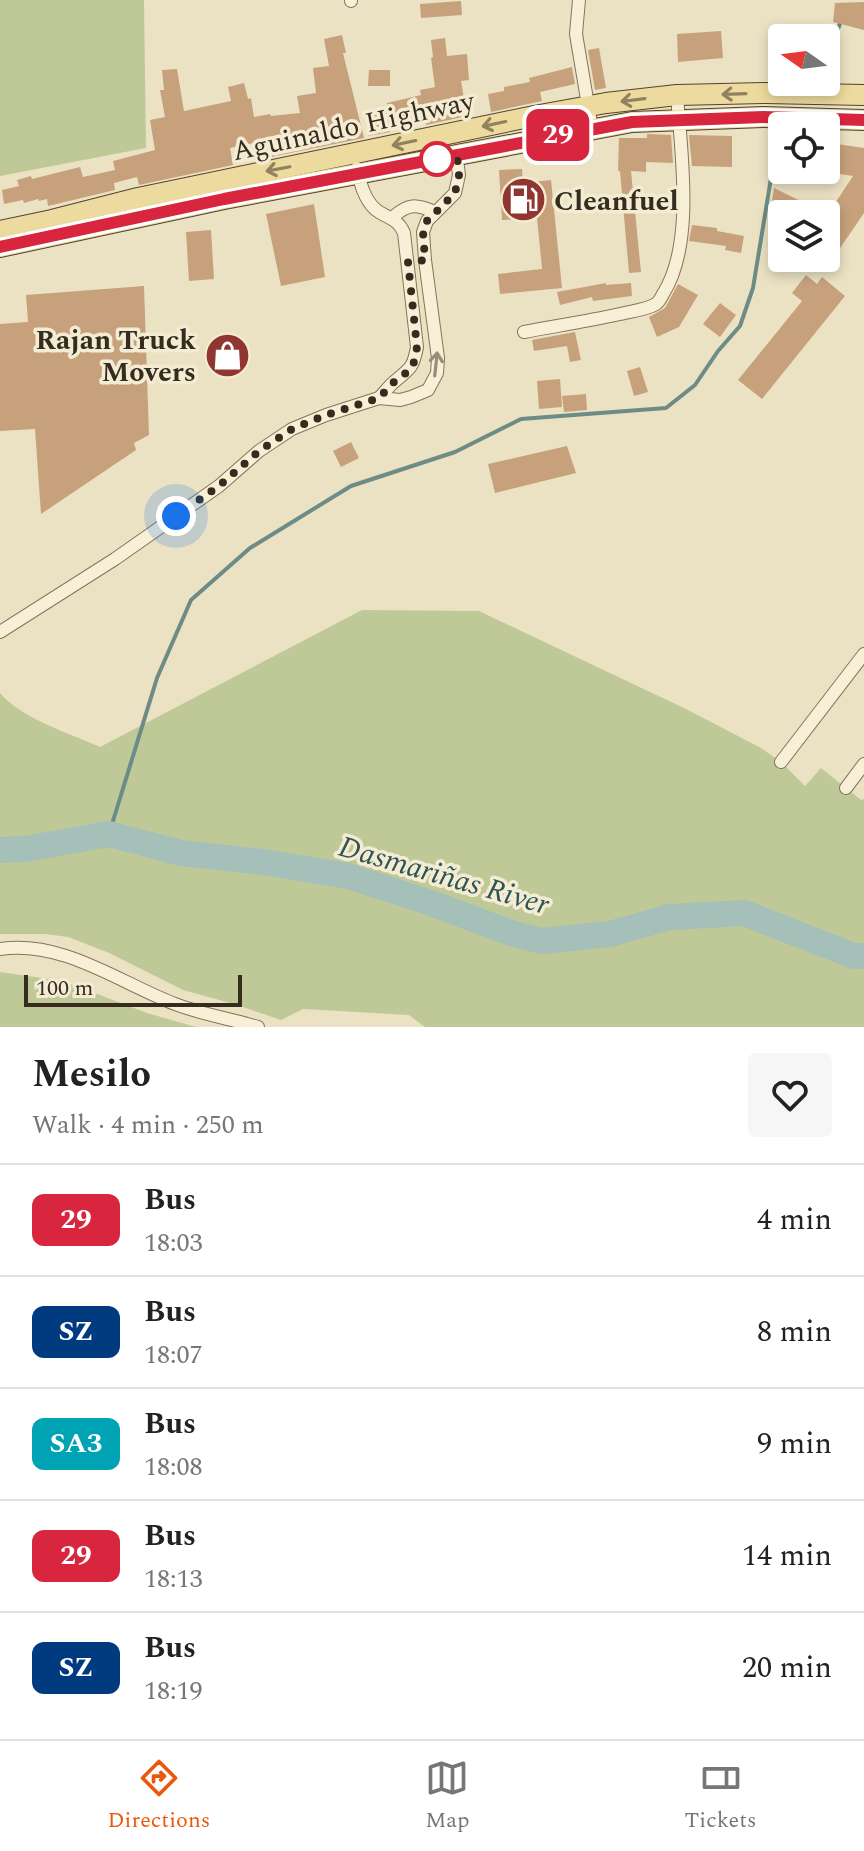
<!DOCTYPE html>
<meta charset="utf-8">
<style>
:root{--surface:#fff;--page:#f6f6f6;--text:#222;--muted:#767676;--line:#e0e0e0;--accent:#ea580c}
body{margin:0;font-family:Spectral,serif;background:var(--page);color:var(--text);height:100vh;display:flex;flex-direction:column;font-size:30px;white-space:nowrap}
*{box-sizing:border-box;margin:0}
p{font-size:26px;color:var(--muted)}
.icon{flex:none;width:44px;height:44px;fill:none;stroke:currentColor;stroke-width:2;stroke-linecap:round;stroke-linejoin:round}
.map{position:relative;height:1027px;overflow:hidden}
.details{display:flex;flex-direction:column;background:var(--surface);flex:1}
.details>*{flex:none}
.badge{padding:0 16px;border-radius:12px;font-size:28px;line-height:52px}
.needle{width:52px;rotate:284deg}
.fabs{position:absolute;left:768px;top:24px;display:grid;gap:16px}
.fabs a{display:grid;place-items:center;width:72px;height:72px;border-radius:8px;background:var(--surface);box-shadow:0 4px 12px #0003;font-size:40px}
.scale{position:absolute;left:24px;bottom:20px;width:218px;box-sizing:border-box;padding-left:8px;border:4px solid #352b1f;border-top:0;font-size:22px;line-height:28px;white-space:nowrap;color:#352b1f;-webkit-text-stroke:6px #f3ecd3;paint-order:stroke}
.you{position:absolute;width:40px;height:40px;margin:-20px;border:6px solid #fff;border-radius:50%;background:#1a73e8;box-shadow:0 0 0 12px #1a73e833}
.map>.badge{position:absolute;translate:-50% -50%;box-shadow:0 0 0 4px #fff}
.round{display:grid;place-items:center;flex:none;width:84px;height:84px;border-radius:8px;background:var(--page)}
.headline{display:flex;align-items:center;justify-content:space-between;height:136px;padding:0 32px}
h1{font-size:38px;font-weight:700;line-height:60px}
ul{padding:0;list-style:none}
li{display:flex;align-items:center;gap:24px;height:112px;padding:0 32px;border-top:2px solid var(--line)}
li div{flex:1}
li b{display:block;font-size:30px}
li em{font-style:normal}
li .badge{min-width:88px;font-weight:700;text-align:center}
.tabs{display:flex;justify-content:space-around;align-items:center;height:112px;border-top:2px solid var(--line);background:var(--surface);font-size:22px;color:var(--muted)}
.tabs a{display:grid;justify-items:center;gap:4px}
.tabs .on{color:var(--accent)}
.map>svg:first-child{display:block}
.green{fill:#bfc998}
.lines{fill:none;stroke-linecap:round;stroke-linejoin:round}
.stream{stroke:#6d8c87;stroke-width:4}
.river{stroke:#a5bfb9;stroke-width:26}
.building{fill:#c7a17c}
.street-casing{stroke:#85745b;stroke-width:14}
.primary-casing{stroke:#53422f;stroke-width:22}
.street{stroke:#f7efd6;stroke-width:12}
.primary{stroke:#ecda9e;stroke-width:20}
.oneway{stroke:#90825e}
.oneway2{stroke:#968d7a}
.line-casing{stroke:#fff;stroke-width:18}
.line{stroke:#d7263d;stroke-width:12}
.walk{stroke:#352b1f;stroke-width:8;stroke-dasharray:0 14.4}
.stop-dot{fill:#fff;stroke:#d7263d;stroke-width:4}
.labels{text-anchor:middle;stroke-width:7;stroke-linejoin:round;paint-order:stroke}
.street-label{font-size:28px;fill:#352b1f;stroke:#f3ecd3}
.poi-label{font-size:28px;font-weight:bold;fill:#352b1f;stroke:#f3ecd3;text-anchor:start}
.water-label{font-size:30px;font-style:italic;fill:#2f5454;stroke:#f3ecd3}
</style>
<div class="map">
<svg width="864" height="1027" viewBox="0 0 864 1027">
<rect width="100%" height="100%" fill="#ebe2c4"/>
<g class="green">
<polygon points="0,0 144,0 146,148 0,176"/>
<path d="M 362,610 L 479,611 L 686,709 L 761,748 L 781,762 L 805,786 L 821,768 L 861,800 L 864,799 L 864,1027 L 425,1027 L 409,1015 L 303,1009 L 281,1020 L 234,1004 L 183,990 L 109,953 L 68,937 L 46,934 L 0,934 L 0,693 C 24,720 67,732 100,747 Z"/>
<polygon points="0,972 63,981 147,1013 196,1027 0,1027"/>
</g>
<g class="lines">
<g class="stream">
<polyline points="826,62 841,21"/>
<polyline points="109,834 157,678 191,600 250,548 351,486 455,452 521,419 666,408 695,385 718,351 740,326 753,288 772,172 782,164"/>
</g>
<polyline class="river" points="0,850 25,849 109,834 181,853 263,862 348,876 431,903 514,934 542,941 610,934 670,917 744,913 854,956 864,956"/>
</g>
<g class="building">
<polygon points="461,1 462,15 421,18 420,4"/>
<polygon points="864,2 864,30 833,22 835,3"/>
<polygon points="721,31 723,58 678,62 677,34"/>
<polygon points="342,35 346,53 343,53 364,138 261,159 259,142 230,148 233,165 139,185 137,177 114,183 115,190 48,206 47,199 39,201 38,199 24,203 23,200 4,204 2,190 19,186 17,180 31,176 32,179 80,167 83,177 115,170 113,161 155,150 150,120 165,117 160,90 164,90 162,70 177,69 184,111 231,101 228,87 244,83 248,99 251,98 254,117 270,114 271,116 300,113 297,96 316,93 313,68 329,66 324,39"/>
<polygon points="445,38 447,56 467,54 469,80 461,81 467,116 426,125 425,118 389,126 390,132 368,136 368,116 389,112 387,103 421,95 420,90 435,87 431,58 433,57 431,40"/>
<polygon points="599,48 606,88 595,90 588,50"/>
<polygon points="572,67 575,84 540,92 542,101 491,112 488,94 504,91 504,87 530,82 529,78"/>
<polygon points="369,70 390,70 390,86 368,86"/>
<polygon points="647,134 671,135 673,163 646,162 646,172 631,171 641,272 629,273 620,171 618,171 619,138 647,138"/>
<polygon points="689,135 732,136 732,167 692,166"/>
<polygon points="837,144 864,148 864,213 834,257 826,252 826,217 853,176 833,173"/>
<polygon points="522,169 523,183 551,180 562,288 500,294 498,274 542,269 537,218 502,220 499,170"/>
<polygon points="774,188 827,214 782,214 782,229 768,223"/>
<polygon points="314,204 325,277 281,286 266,214"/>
<polygon points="692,225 717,228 717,231 744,236 741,253 725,250 726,246 689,241"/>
<polygon points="211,230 214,279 189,281 186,232"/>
<polygon points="806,275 817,284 822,277 845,296 762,399 738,380 802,301 792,293"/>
<polygon points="606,283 606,285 631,283 632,296 593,301 592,297 560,305 557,292"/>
<polygon points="678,284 698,295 679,327 657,337 649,317 665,308"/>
<polygon points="144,286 149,435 134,443 136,450 41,514 35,429 0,431 0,324 28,322 26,295"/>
<polygon points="720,303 736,315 720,337 703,324"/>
<polygon points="575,332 581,360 570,362 567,346 534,351 532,340"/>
<polygon points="640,367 648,392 634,396 627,371"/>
<polygon points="560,379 562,407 539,409 537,381"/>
<polygon points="586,394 587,410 564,412 562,396"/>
<polygon points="351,442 359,458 341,467 333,451"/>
<polygon points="567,446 576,473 495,493 488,464"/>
</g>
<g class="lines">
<defs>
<g id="street">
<polyline points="579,0 576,34 592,129"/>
<polyline points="351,1 351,0"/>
<path d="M 357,168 C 360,182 364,199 375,209 C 386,218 398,218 404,233 L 417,347 C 413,369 410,368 394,382 C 389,386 384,393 379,398"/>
<path d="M 392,218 C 408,203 416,204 435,212"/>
<path d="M 524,332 C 556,326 588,321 620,314 C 631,311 646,310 656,304 C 659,302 661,298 663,294 C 695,244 681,153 677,95"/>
<polyline points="0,632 115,559 219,486 259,451 292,429 326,415 379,398 400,400 411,397 428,390 437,373 438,358 425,260 423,232 427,221 455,193 459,175 456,152"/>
<polyline points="781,762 864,654"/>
<polyline points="846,788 864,764"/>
<path d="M 0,949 C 63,940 118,982 175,1004 C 201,1014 231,1019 258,1027"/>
</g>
<g id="primary">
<polyline points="0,231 52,220 138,198 534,116 606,103 677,95 765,93 864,95"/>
<polyline points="0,247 224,199 632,122 763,117 864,120"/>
</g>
</defs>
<use href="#street" class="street-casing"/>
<use href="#primary" class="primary-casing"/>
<use href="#street" class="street"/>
<use href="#primary" class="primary"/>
</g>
<defs><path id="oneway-shaft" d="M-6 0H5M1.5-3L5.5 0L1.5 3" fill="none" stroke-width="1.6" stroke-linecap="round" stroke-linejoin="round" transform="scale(2)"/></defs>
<g class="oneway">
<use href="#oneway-shaft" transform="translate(734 94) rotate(178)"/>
<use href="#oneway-shaft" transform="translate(633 100) rotate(173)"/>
<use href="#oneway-shaft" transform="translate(494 124) rotate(168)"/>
<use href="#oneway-shaft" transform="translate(404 143) rotate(168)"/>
<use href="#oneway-shaft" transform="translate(278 169) rotate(169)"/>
</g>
<use class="oneway2" href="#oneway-shaft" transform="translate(436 364) rotate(-84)"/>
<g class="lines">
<defs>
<polyline id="line" points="0,247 224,199 632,122 763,117 864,120"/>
</defs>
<use href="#line" class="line-casing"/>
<use href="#line" class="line"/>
<polyline class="walk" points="176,516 219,486 259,451 292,429 326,415 379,398 394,382 410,370 414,362 417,347 408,262 425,260 423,232 427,221 455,193 459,175 457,155 434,159 437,159"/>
</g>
<defs>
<symbol id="fuel-disc" viewBox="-11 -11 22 22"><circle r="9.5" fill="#90352f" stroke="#f3ecd3"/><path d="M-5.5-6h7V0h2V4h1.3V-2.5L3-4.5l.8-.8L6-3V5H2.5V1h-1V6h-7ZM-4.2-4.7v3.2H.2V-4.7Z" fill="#fff"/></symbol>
<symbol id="shop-disc" viewBox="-11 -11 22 22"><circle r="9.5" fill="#90352f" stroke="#f3ecd3"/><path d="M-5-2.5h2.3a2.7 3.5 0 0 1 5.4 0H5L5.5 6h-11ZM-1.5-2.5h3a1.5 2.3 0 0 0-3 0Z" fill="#fff"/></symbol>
</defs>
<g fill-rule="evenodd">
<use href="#fuel-disc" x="498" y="174" width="51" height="51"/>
<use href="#shop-disc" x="202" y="330" width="51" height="51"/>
</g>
<circle class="stop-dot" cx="437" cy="159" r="16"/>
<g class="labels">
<g class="street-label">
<text transform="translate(353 125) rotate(-12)" y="10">Aguinaldo Highway</text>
</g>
<g class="poi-label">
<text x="554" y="210">Cleanfuel</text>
<text x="196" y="349" text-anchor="end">Rajan Truck<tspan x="196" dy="32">Movers</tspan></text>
</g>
<g class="water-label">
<text transform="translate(444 875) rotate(16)" y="10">Dasmariñas River</text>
</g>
</g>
</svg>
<div class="fabs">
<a><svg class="needle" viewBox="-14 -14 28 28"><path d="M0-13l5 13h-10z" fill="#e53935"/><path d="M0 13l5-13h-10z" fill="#767676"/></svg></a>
<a><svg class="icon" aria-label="locate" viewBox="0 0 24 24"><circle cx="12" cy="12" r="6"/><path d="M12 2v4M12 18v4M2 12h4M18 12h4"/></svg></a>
<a><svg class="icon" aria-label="layers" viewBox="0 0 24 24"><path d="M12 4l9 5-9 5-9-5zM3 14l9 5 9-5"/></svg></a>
</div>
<div class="scale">100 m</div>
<div class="you" style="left:176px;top:516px"></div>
<b class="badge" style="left:558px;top:135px;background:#d7263d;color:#fff">29</b>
</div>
<section class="details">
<div class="headline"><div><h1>Mesilo</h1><p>Walk · 4 min · 250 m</p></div><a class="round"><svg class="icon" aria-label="heart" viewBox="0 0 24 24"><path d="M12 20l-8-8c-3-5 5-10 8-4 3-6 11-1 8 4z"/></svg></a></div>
<ul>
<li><span class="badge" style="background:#d7263d;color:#fff">29</span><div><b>Bus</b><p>18:03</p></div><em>4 min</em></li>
<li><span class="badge" style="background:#003b80;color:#fff">SZ</span><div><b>Bus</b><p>18:07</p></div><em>8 min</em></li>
<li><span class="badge" style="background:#00a3b4;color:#fff">SA3</span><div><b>Bus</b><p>18:08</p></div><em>9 min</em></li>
<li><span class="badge" style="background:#d7263d;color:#fff">29</span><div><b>Bus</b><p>18:13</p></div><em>14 min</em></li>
<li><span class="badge" style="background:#003b80;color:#fff">SZ</span><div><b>Bus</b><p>18:19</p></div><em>20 min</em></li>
</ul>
</section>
<nav class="tabs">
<a class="on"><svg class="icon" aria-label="directions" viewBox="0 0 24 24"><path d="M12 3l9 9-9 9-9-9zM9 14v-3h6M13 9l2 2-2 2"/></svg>Directions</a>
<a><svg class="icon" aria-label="map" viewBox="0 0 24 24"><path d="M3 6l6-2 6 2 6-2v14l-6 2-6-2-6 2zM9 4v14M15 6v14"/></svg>Map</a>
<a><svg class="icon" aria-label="tickets" viewBox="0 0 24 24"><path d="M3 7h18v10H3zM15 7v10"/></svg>Tickets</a>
</nav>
